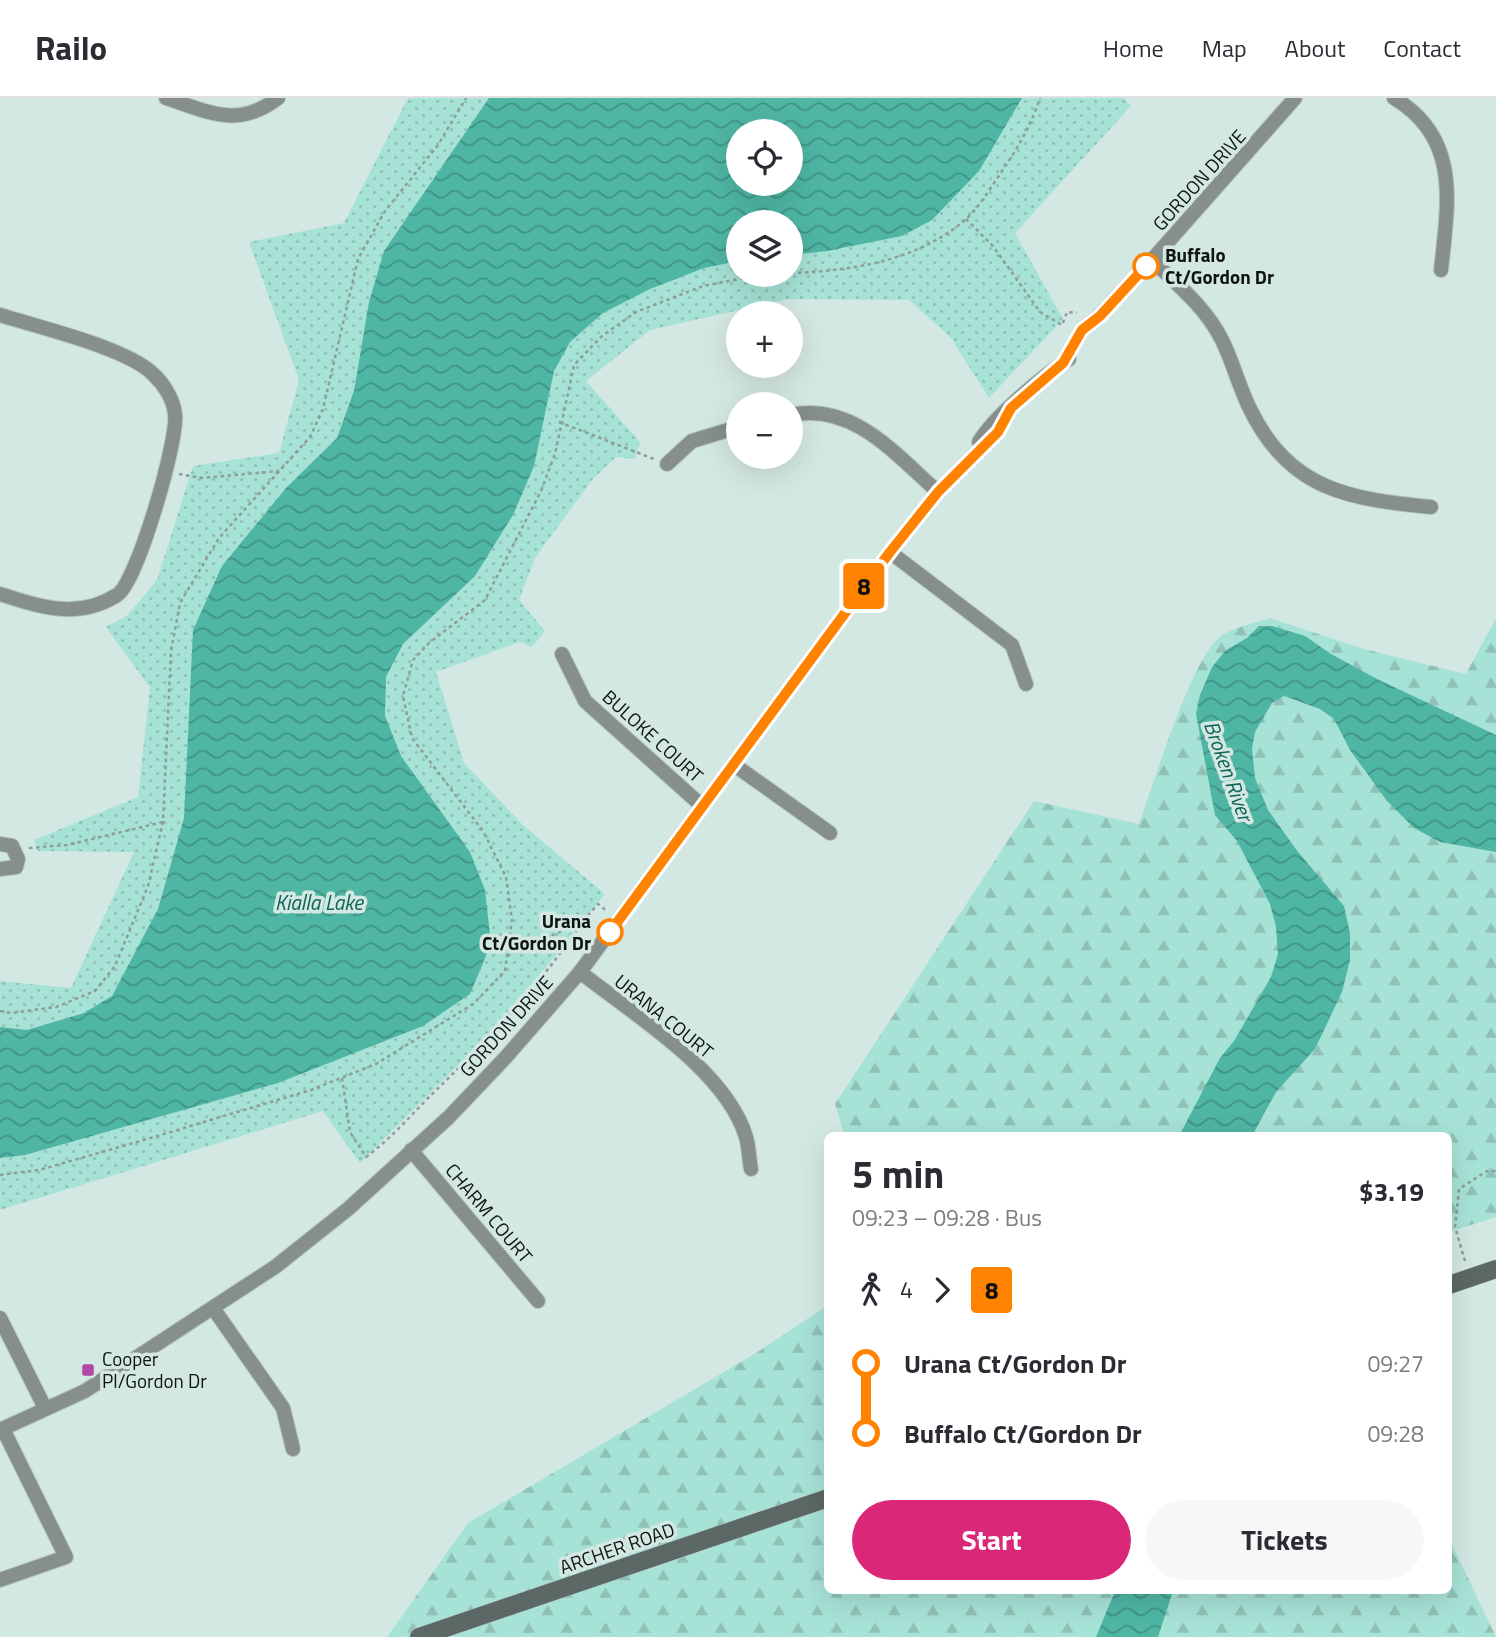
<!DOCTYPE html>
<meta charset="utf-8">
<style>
:root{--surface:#fff;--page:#f7f7f7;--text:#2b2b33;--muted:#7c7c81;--line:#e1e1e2;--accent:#db2777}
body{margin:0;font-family:"Titillium Web",sans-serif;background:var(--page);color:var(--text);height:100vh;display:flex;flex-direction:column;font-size:26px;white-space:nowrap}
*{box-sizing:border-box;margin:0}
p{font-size:23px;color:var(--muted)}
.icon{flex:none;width:38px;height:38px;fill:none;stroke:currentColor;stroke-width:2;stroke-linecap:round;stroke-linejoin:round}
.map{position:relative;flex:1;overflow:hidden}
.drawer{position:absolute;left:824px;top:1034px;width:628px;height:462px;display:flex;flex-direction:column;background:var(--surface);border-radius:10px;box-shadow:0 7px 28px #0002}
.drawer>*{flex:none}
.badge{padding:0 14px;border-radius:5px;font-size:24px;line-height:46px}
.buttons{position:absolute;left:726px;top:21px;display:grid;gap:14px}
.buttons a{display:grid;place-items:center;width:77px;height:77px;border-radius:50%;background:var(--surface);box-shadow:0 7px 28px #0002;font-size:35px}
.map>.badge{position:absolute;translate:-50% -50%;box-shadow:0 0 0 4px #fff}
.legs{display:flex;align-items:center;gap:10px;height:77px;padding:0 28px;font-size:23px}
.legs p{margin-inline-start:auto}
.head{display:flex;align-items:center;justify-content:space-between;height:119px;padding:0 28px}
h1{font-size:38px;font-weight:700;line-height:52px}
.primary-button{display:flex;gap:14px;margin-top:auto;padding:14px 28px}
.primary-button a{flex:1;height:80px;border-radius:42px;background:var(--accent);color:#fff;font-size:28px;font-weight:700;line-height:80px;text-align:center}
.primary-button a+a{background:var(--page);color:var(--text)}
ul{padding:0 28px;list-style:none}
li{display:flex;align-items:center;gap:24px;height:70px;font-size:26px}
li i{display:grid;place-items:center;width:10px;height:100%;margin:0 9px;background:currentColor}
li i::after{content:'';width:18px;height:18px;margin:-9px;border:5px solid;border-radius:50%;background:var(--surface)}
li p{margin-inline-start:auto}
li:first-child i{background:linear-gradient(#0000 50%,currentColor 0)}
li:last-child i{background:linear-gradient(currentColor 50%,#0000 0)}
header{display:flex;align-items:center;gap:42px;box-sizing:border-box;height:98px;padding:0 35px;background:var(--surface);border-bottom:2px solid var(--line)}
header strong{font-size:33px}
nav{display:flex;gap:38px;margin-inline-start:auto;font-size:24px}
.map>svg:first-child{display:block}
.grass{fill:url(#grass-dots);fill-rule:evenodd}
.forest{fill:url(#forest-firs)}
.water{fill:url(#water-waves);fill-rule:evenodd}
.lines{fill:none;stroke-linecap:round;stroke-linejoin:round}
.street-casing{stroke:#b4c6c2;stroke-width:16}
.secondary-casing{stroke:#b4c6c2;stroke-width:19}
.path{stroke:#8d9d99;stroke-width:2.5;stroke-dasharray:3.5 3.5;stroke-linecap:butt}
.street{stroke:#878f8d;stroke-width:14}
.secondary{stroke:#5c6865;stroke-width:18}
.line-1-casing{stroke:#fff;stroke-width:16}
.line-1{stroke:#ff8200;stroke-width:10}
.stop-1-dot{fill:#fff;stroke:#ff8200;stroke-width:3.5}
.poi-dot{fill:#b547a6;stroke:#d4e8e3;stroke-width:2.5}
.labels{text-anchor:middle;stroke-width:7;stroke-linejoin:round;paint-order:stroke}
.street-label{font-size:19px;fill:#0d1412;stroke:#d4e8e3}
.stop-label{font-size:19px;font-weight:bold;fill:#0d1412;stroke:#d4e8e3;text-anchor:start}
.poi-label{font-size:19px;fill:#0d1412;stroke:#d4e8e3;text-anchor:start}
.water-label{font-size:21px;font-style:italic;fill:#0e6357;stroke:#d4e8e3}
</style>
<header>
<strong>Railo</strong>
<nav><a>Home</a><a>Map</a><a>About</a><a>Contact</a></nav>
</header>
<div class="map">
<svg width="1496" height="1539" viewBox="0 0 1496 1539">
<defs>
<pattern id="grass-dots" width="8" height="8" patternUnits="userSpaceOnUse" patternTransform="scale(1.75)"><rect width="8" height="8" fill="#a7e2d6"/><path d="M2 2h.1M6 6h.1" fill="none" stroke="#8fc1b7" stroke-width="1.8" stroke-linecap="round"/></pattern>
<pattern id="forest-firs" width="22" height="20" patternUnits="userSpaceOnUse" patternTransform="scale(1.75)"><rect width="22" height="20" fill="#a7e2d6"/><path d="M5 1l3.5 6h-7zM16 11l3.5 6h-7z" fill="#8fc1b7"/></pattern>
<pattern id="water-waves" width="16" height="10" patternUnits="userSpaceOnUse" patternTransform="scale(1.75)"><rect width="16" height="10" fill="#4fb6a4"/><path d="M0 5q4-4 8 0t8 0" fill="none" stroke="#409384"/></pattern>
</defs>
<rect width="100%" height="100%" fill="#d4e8e3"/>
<path class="grass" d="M 408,0 L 1124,0 L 1131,8 L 1015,135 L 1063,221 L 989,300 L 951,240 L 909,202 L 788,201 L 650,232 L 586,283 L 640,344 L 635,361 L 616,359 L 592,382 L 535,460 L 519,502 L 545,533 L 532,549 L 520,544 L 436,574 L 464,665 L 523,727 L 605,796 L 499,927 L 360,1065 L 323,1013 L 0,1112 L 0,883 L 71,890 L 134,754 L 38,753 L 34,742 L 138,699 L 150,590 L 106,529 L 128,517 L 157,482 L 193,368 L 279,355 L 299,282 L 249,144 L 344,125 ZM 738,33 L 791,33 L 791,86 L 738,86 ZM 738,124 L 791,124 L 791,177 L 738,177 Z"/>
<g class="forest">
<path d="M 1270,520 L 1364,551 L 1466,576 L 1496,520 L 1496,1119 L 1449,1134 L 1449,1038 L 845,1038 L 835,1006 L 1034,703 L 1139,726 C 1153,688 1191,561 1220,539 C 1232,529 1256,525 1270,520 Z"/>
<polygon points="828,1207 828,1493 1449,1493 1449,1440 1496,1539 387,1539 468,1425 756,1255"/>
</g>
<g class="water">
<path d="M 489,0 L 1022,0 L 979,73 L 932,122 L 902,138 L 827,153 L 791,157 L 791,124 L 738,124 L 738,163 L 704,170 L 650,191 L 603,215 L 570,244 L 554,273 L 534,368 L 513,417 L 475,478 L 403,546 L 386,579 L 385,618 L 401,658 L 470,754 L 485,792 L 491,846 L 470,896 L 423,928 L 278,985 L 25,1057 L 0,1060 L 0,929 L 27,932 L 84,915 L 112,898 L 158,811 L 184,720 L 193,532 L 222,468 L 286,390 L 337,340 L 354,293 L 369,204 L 384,153 ZM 738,33 L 791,33 L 791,86 L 738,86 Z"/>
<polygon points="1259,528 1272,528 1305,538 1331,556 1379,582 1496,637 1496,754 1440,744 1414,730 1387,703 1350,652 1334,621 1320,611 1284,598 1272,605 1255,634 1252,651 1255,680 1268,712 1298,754 1344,808 1350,835 1350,862 1342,894 1315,951 1276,994 1252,1038 1179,1038 1220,960 1234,943 1271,879 1278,856 1276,829 1270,806 1237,743 1215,717 1196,616 1200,597 1212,569 1226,552 1247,540"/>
<polygon points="1115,1493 1173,1493 1158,1539 1096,1539"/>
</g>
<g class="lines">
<defs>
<g id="street">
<path d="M 166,0 C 209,14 238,31 278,0"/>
<path d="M 1394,0 C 1461,40 1448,105 1441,172"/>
<path d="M 1152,162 C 1177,186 1206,210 1222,242 C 1233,264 1239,289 1250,311 C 1290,393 1350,401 1431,409"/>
<path d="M 0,217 C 38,229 127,250 153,276 C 164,286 174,302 175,317 C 178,343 137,485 117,497 C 78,522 40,509 0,496"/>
<polyline points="1063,265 1082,232 1099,218 1152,162 1295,0"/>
<path d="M 791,317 C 853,304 896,357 938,394"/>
<path d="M 979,344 C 994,318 1043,278 1069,261"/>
<polyline points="667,366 692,343 738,329"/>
<polyline points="890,454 1012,547 1026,586"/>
<polyline points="562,556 585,603 702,708"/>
<polyline points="733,666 830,735"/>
<polyline points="0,746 12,748 18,761 16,769 0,771"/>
<path d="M 580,874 C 633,916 726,972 746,1039 C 749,1049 749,1061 751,1071"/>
<polyline points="411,1052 538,1203"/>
<polyline points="213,1210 283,1310 293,1351"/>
<polyline points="0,1220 45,1310"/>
<polyline points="0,1332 85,1293 275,1169 348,1111 449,1019 506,959 580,874 890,454 938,394 997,334 1011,310"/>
<polyline points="0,1482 66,1459 3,1331"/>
</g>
<g id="secondary">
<polyline points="1449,1187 1496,1171"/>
<polyline points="419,1539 828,1400"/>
</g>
</defs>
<use href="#street" class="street-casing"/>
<use href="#secondary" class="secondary-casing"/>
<g class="path">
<polyline points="966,121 993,148 1040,214 1062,227 1067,214 1077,215"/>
<path d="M 791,175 C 851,173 916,163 964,123 C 978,111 989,92 1000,76 C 1016,53 1031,28 1040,0"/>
<polyline points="559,324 654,361"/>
<polyline points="179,376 202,380 279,373"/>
<polyline points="29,750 67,747 163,724"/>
<polyline points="507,858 583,823 598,806 607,813"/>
<polyline points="0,913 11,915 56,909 95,893 115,868 148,788 163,724 171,553 180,505 219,440 310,339 323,311 358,161 385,113 438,47 466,0"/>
<path d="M 342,980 L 350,1034 L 366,1059 C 389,1042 408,1021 428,1000 C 484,946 540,888 583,823"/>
<polyline points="0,1077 39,1072 137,1044 311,992 376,966 473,906 505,873 512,822 506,779 483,733 412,640 403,598 413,562 429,545 485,502 541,393 555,356 574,267 602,238 636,214 703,188 760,177"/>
<polyline points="1465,1163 1455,1129 1459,1091 1487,1073 1496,1073"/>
</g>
<use href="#street" class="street"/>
<use href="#secondary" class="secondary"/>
</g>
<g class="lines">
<defs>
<polyline id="line-1" points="610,834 890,454 938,394 998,334 1011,310 1063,265 1082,232 1100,218 1146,168"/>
</defs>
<use href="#line-1" class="line-1-casing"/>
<use href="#line-1" class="line-1"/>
</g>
<g class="stop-1-dot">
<circle cx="1146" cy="168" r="12"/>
<circle cx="610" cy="834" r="12"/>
</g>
<rect class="poi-dot" x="81" y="1265" width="14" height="14" rx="3.5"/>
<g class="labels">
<g class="street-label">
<text transform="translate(1199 82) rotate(-48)" y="7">GORDON DRIVE</text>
<text transform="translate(653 638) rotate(42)" y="7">BULOKE COURT</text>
<text transform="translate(664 918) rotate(39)" y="7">URANA COURT</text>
<text transform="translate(506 928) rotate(-48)" y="7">GORDON DRIVE</text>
<text transform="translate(489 1115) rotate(50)" y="7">CHARM COURT</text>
<text transform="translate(617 1450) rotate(-19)" y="7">ARCHER ROAD</text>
</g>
<g class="stop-label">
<text x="1165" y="164">Buffalo<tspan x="1165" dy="22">Ct/Gordon Dr</tspan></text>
<text x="591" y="830" text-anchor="end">Urana<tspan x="591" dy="22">Ct/Gordon Dr</tspan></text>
</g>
<g class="poi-label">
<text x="102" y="1268">Cooper<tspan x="102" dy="22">Pl/Gordon Dr</tspan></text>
</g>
<g class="water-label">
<text transform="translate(1228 673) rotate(70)" y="7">Broken River</text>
<text x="319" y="812">Kialla Lake</text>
</g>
</g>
</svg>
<div class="buttons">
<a><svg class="icon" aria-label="locate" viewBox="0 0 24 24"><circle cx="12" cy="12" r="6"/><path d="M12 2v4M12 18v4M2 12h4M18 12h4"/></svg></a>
<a><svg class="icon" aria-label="layers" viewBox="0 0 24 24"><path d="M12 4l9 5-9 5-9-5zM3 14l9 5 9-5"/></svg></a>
<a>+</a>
<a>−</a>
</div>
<b class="badge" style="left:864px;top:488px;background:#ff8200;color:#111">8</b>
<section class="drawer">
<div class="head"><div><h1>5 min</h1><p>09:23 – 09:28 · Bus</p></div><b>$3.19</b></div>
<div class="legs"><svg class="icon" aria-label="walk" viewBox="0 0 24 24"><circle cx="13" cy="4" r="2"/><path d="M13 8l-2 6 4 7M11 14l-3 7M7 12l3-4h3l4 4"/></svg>4<svg class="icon" aria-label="forward" viewBox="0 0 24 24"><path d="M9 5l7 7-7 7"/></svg><b class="badge" style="background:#ff8200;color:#111">8</b></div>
<ul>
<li><i style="color:#ff8200"></i><b>Urana Ct/Gordon Dr</b><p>09:27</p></li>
<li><i style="color:#ff8200"></i><b>Buffalo Ct/Gordon Dr</b><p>09:28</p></li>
</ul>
<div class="primary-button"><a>Start</a><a>Tickets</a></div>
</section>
</div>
